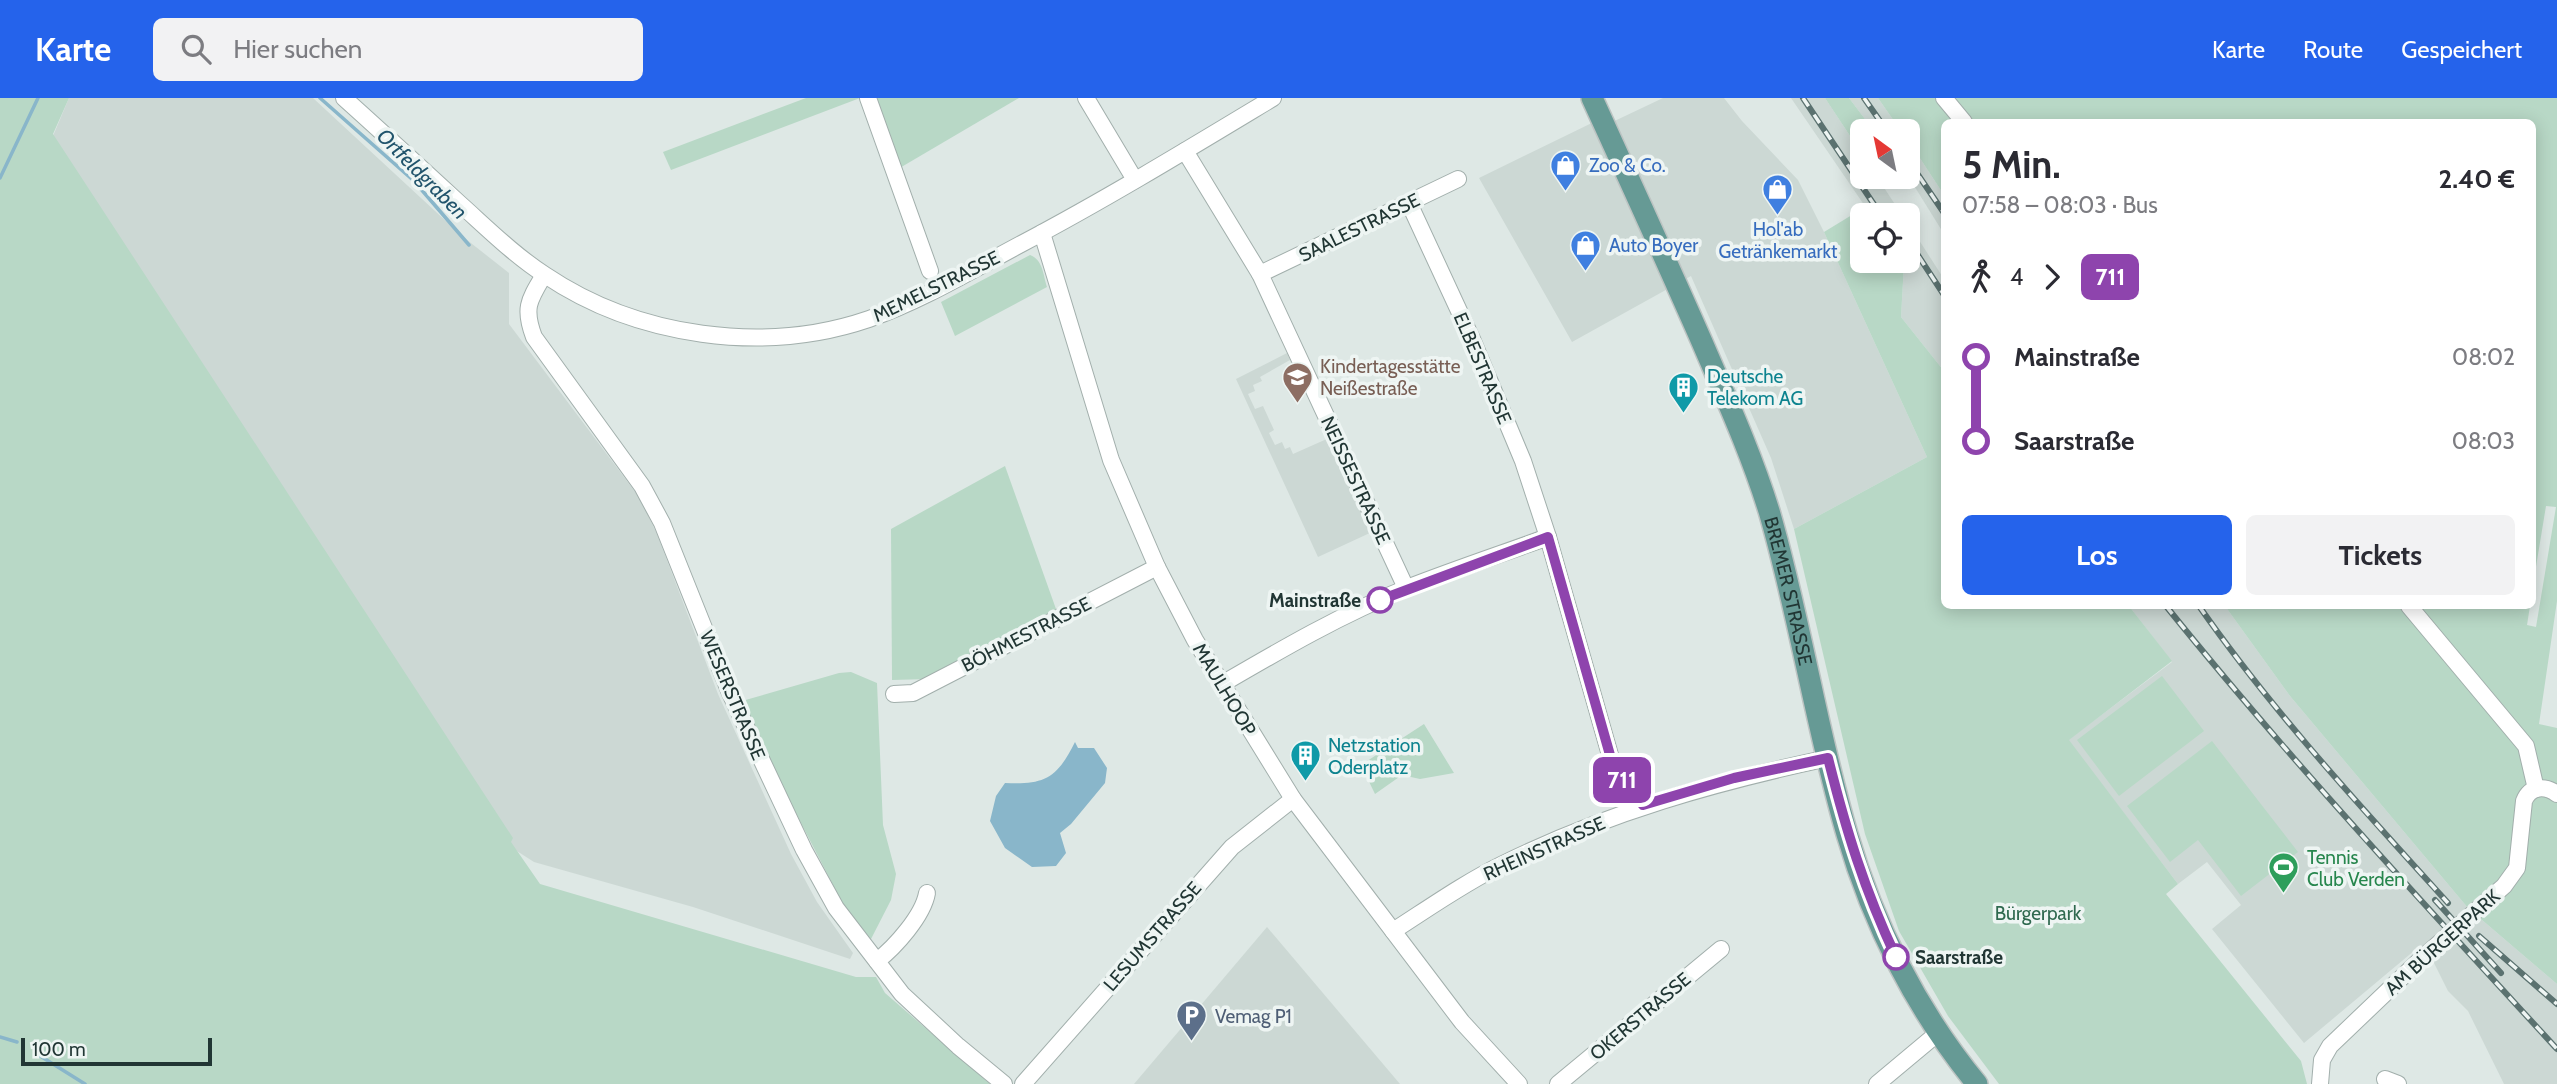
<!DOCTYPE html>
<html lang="de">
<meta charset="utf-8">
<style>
:root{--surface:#fff;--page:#f2f2f3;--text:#2b2b33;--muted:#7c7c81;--accent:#2563eb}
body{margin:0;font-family:Cabin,sans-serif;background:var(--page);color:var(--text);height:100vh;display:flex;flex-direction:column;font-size:26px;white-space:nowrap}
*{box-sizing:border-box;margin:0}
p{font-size:23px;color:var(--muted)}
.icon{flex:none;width:38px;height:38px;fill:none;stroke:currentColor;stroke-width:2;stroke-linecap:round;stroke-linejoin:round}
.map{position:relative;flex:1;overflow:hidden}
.sheet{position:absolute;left:1941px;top:21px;width:595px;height:490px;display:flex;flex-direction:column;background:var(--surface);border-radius:10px;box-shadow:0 4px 18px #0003}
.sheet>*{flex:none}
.badge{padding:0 14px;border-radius:10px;font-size:24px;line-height:46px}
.needle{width:46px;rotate:327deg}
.controls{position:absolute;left:1850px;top:21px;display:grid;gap:14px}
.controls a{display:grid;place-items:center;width:70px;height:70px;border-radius:10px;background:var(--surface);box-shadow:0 4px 18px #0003;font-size:35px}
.scale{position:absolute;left:21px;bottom:18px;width:191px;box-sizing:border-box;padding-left:7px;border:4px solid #213634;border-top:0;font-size:19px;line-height:24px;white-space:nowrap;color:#213634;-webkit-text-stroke:5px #eef5f3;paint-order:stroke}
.map>.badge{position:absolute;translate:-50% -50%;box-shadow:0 0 0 4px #fff}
.legs{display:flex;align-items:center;gap:10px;height:77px;padding:0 21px;font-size:23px}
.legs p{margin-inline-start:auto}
.summary{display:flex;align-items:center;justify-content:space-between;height:119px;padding:0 21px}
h1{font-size:38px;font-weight:700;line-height:52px}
.cta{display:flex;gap:14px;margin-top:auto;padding:14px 21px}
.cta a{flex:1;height:80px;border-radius:10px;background:var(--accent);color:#fff;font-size:28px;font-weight:700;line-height:80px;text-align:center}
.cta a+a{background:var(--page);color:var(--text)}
ul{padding:0 21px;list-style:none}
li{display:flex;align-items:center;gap:24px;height:84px;font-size:26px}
li i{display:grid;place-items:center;width:10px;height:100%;margin:0 9px;background:currentColor}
li i::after{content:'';width:18px;height:18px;margin:-9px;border:5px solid;border-radius:50%;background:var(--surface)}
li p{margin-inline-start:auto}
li:first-child i{background:linear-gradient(#0000 50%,currentColor 0)}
li:last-child i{background:linear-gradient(currentColor 50%,#0000 0)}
header{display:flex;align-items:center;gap:42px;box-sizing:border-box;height:98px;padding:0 35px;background:var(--accent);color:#fff}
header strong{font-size:33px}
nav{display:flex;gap:38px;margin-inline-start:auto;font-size:24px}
.search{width:490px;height:63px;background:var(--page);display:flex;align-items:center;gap:18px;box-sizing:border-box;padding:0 24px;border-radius:10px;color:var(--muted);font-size:26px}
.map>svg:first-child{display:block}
.built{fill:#ccd8d4}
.green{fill:#b8d8c6}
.water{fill:#89b6ca}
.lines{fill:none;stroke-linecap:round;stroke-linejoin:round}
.stream{stroke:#89b6ca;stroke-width:3.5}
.minor-casing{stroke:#a2afac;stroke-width:18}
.major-casing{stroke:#bcc3c2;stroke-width:24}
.minor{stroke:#fff;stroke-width:16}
.major{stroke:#669a95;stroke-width:21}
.rail-casing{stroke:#5b7270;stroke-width:6}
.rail{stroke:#eef5f3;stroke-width:3.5;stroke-dasharray:10;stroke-linecap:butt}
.minor-bridge-casing{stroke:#a2afac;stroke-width:18;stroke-linecap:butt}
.minor-bridge{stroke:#fff;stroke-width:16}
.line-1-casing{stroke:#fff;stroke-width:16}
.line-1{stroke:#8e44ad;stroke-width:10}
.stop-1-dot{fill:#fff;stroke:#8e44ad;stroke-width:3.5}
.labels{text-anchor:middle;stroke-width:7;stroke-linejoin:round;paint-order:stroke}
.shop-label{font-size:19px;fill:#366cbe;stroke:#eef5f3;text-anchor:start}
.street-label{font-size:19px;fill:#213634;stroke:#eef5f3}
.education-label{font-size:19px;fill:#785e54;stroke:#eef5f3;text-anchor:start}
.culture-label{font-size:19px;fill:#0d838f;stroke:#eef5f3;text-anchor:start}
.stop-label{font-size:19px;font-weight:bold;fill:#213634;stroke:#eef5f3;text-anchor:end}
.leisure-label{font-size:19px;fill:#27864d;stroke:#eef5f3;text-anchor:start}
.park-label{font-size:19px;fill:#2f694f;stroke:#eef5f3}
.service-label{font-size:19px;fill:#4e5e75;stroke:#eef5f3;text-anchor:start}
.water-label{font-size:21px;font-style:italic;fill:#21546c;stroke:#eef5f3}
</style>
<header>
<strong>Karte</strong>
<div class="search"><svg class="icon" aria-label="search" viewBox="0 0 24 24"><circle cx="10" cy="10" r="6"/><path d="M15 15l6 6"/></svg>Hier suchen</div>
<nav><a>Karte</a><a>Route</a><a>Gespeichert</a></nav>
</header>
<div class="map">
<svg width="2557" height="986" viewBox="0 0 2557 986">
<rect width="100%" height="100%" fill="#dee8e5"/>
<g class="built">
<polygon points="69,0 313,0 462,138 509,175 509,226 639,399 657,436 718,596 791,756 817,804 853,855 850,861 693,809 534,764 509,748 53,38"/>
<polygon points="1663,0 1724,0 1742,23 1798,82 1824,134 1927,359 1794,431 1771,360 1691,178 1572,244 1479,80 1600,21 1604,28"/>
<polygon points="1791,0 1825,0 1862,56 1862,79 1877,79 1902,117 1871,117"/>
<polygon points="1849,0 1878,0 1901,33 1874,33"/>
<polygon points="1908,42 1944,97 1944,136 1908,78"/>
<polygon points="1908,125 1944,181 1944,273 1901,219 1904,166 1902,163 1908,163"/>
<polygon points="1287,255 1290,262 1260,279 1262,283 1253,287 1255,293 1248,296 1255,311 1263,308 1274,332 1269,335 1275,347 1282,344 1285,351 1290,349 1293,356 1329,340 1372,434 1318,459 1236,281"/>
<polygon points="2129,508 2225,508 2290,598 2468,810 2557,886 2557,986 2504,986 2468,913 2448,893 2429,855 2421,847 2304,945 2212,831 2241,807 2207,764 2178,786 2068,642 2172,564"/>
<polygon points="1267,829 1400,986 1134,986"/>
</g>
<g class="green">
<polygon points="0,0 69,0 53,36 513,740 511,744 540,786 856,879 876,879 885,895 990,986 0,986"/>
<polygon points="806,0 860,0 671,72 663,54"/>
<polygon points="873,0 1019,0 898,71"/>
<polygon points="1825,0 1849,0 1874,33 1862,33 1862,56"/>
<polygon points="1878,0 2557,0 2557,503 2539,626 2557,630 2557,886 2468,810 2290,598 2225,508 2530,508 2527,527 2536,529 2556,409 2546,408 2532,493 2532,24 1944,24 1944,97 1908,42 1908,33 1901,33"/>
<polygon points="1865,109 1871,117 1862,117 1862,163 1902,163 1904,166 1901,219 1944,273 1944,508 2129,508 2172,563 2069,642 2178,786 2166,796 2301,963 2307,986 1999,986 1948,918 1899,833 1865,736 1794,431 1927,359 1824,134"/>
<path d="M 1030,157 C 1043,162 1043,176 1047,189 L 955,238 L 941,204 Z"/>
<polygon points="1005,368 1056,511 929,581 892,582 891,431"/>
<polygon points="851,574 877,585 883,727 896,776 891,802 871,841 845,810 775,675 742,603 839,575"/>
<polygon points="2162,578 2204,633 2119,698 2077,642"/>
<polygon points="1424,626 1454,675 1420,681 1402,677 1375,696 1361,667"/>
<polygon points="2212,643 2298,754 2241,798 2198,742 2170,764 2127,708"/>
</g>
<path class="water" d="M 1075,644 L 1078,650 L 1094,650 L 1107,670 L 1105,685 L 1071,726 L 1060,735 L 1066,755 L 1056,768 L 1032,769 L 1005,750 L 990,723 L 996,698 L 1005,685 C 1045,687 1057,680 1075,644 Z"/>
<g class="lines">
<g class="stream">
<polyline points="320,0 414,83 469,147"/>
<polyline points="0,80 38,0"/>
<polyline points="0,939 17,944"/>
<polyline points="37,956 85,986"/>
</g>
<defs>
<g id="minor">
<path d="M 344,0 C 383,35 421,70 459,105 C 487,130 514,157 545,177 C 637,239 764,257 869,221 C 923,202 972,172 1023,145 C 1108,100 1190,50 1273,0"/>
<polyline points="868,0 930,173"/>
<polyline points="1086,0 1135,82"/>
<polyline points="1944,0 1964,24"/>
<polyline points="1185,53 1260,176 1406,490"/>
<polyline points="1409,105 1472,241 1523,363 1548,439 1614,671 1643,707"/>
<polyline points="1042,135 1111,362 1157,469 1195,542 1293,701 1462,924 1519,986"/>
<polyline points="1260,176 1458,81"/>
<path d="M 544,177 C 529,202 523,210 534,239 L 642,388 L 662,425 L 730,595 L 804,752 L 836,810 L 902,896 L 958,948 L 1004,986"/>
<polyline points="2409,508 2526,648 2536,691"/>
<path d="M 1222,586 C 1282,551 1342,516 1407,490 C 1453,472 1501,456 1548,439"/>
<polyline points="894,596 913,595 1157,469"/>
<path d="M 2478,811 L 2504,788 L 2517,770 L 2524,703 C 2530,688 2545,687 2557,696"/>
<path d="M 1393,833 C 1429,810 1464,785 1503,766 C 1609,714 1713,685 1828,660"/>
<path d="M 877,863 C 895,849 923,818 927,795"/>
<polyline points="2385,981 2398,986"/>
<polyline points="1023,986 1232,749 1293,701"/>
<polyline points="1558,986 1721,851"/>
<polyline points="1877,986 1938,935"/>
<polyline points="2320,986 2322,962 2330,948 2420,862"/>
</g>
<g id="major">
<path id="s1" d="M 1592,0 C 1629,81 1666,162 1702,244 C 1726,300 1751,355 1769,413 C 1800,519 1816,630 1847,736 C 1873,826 1917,913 1977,986"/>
</g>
</defs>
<use href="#minor" class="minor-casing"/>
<use href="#major" class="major-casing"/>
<use href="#minor" class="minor"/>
<use href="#major" class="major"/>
<defs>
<g id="rail">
<polyline points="1803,0 1881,117"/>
<polyline points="1864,0 1887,33"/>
<polyline points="1908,62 1944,115"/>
<polyline points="1908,142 1944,197"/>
<path d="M 2166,508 C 2289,661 2424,806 2557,951"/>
<path d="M 2199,508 C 2273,614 2361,709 2448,805"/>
<polyline points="2435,802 2501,875"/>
<polyline points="2479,838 2557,906"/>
</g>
</defs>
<use href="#rail" class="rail-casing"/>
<use href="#rail" class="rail"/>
<defs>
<polyline id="minor-bridge" points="2420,862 2478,811"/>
</defs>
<use href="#minor-bridge" class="minor-bridge-casing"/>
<use href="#minor-bridge" class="minor-bridge"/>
</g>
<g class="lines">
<defs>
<path id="line-1" d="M 1380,502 L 1548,439 L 1614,671 L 1643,707 L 1734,680 L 1828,660 C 1846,732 1864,791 1896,859"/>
</defs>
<use href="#line-1" class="line-1-casing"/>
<use href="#line-1" class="line-1"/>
</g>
<defs>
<symbol id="shop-pin" viewBox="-11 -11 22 30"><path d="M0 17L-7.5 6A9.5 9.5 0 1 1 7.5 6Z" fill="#3f7fe0" stroke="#eef5f3"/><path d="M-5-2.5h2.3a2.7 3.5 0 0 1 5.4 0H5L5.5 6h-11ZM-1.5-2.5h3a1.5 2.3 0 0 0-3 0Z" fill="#fff"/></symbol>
<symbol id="school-pin" viewBox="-11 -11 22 30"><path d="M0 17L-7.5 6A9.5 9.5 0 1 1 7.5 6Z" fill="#8d6e63" stroke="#eef5f3"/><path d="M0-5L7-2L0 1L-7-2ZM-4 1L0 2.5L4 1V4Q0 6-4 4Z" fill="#fff"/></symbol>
<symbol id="building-pin" viewBox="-11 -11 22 30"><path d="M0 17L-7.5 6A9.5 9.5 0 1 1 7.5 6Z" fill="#0f9aa8" stroke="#eef5f3"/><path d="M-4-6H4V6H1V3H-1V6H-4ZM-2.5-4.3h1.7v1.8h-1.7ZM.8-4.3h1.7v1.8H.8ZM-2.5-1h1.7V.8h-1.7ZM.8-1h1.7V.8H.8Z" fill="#fff"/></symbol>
<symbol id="stadium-pin" viewBox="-11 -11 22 30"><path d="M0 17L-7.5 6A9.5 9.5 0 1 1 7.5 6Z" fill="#2e9e5b" stroke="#eef5f3"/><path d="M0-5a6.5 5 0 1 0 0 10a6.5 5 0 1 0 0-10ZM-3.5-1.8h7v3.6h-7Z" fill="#fff"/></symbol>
<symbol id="parking-pin" viewBox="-11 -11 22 30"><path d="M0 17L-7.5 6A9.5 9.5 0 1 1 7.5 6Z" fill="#5c6f8a" stroke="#eef5f3"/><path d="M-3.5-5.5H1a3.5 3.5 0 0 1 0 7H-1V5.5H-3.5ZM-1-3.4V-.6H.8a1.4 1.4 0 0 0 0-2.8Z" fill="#fff"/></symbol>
</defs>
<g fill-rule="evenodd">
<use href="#shop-pin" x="1548" y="50" width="35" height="47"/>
<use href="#shop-pin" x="1760" y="74" width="35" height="47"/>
<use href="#shop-pin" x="1568" y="130" width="35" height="47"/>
<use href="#school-pin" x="1280" y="262" width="35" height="47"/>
<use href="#building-pin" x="1666" y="272" width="35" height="47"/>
<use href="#building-pin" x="1288" y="640" width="35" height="47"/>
<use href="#stadium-pin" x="2266" y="752" width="35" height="47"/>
<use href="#parking-pin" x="1174" y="900" width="35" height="47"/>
</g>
<g class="stop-1-dot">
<circle cx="1380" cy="502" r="12"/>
<circle cx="1896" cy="859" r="12"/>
</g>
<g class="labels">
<g class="shop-label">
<text x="1589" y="74">Zoo &amp; Co.</text>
<text x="1778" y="138" text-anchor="middle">Hol'ab<tspan x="1778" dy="22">Getränkemarkt</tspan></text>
<text x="1609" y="154">Auto Boyer</text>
</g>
<g class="street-label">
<text transform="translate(1359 129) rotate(-26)" y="7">SAALESTRASSE</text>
<text transform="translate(936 188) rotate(-26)" y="7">MEMELSTRASSE</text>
<text transform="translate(1483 270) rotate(67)" y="7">ELBESTRASSE</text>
<text transform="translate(1356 382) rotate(65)" y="7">NEISSESTRASSE</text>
<text dy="7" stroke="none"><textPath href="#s1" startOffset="532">BREMER STRASSE</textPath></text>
<text transform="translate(1026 536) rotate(-27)" y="7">BÖHMESTRASSE</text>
<text transform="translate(1225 591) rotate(59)" y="7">MAULHOOP</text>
<text transform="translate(733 597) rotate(67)" y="7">WESERSTRASSE</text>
<text transform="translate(1544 750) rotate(-24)" y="7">RHEINSTRASSE</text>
<text transform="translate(1152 838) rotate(-49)" y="7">LESUMSTRASSE</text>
<text transform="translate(2442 844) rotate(-42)" y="7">AM BÜRGERPARK</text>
<text transform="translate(1640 918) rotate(-40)" y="7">OKERSTRASSE</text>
</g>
<g class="education-label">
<text x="1320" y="275">Kindertagesstätte<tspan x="1320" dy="22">Neißestraße</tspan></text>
</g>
<g class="culture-label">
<text x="1707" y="285">Deutsche<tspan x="1707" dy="22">Telekom AG</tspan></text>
<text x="1328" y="654">Netzstation<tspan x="1328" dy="22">Oderplatz</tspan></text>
</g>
<g class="stop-label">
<text x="1361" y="509">Mainstraße</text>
<text x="1915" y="866" text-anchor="start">Saarstraße</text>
</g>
<g class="leisure-label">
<text x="2307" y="766">Tennis<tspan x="2307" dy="22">Club Verden</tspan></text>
</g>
<g class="park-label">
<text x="2038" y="822">Bürgerpark</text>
</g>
<g class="service-label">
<text x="1215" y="925">Vemag P1</text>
</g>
<g class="water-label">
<text transform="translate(422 76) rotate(45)" y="7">Ortfeldgraben</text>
</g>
</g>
</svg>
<div class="controls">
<a><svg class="needle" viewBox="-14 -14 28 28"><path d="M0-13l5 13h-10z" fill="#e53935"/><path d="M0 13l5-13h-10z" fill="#7c7c81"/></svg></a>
<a><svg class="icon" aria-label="locate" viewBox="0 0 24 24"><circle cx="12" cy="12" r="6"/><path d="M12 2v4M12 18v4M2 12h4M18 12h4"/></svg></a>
</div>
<div class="scale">100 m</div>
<b class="badge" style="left:1622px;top:682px;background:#8e44ad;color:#fff">711</b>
<section class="sheet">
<div class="summary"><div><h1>5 Min.</h1><p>07:58 – 08:03 · Bus</p></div><b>2.40 €</b></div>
<div class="legs"><svg class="icon" aria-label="walk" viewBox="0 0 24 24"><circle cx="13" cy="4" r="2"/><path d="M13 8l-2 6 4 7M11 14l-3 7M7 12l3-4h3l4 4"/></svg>4<svg class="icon" aria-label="forward" viewBox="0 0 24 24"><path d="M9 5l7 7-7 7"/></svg><b class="badge" style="background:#8e44ad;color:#fff">711</b></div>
<ul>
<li><i style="color:#8e44ad"></i><b>Mainstraße</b><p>08:02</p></li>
<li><i style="color:#8e44ad"></i><b>Saarstraße</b><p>08:03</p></li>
</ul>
<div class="cta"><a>Los</a><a>Tickets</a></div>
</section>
</div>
